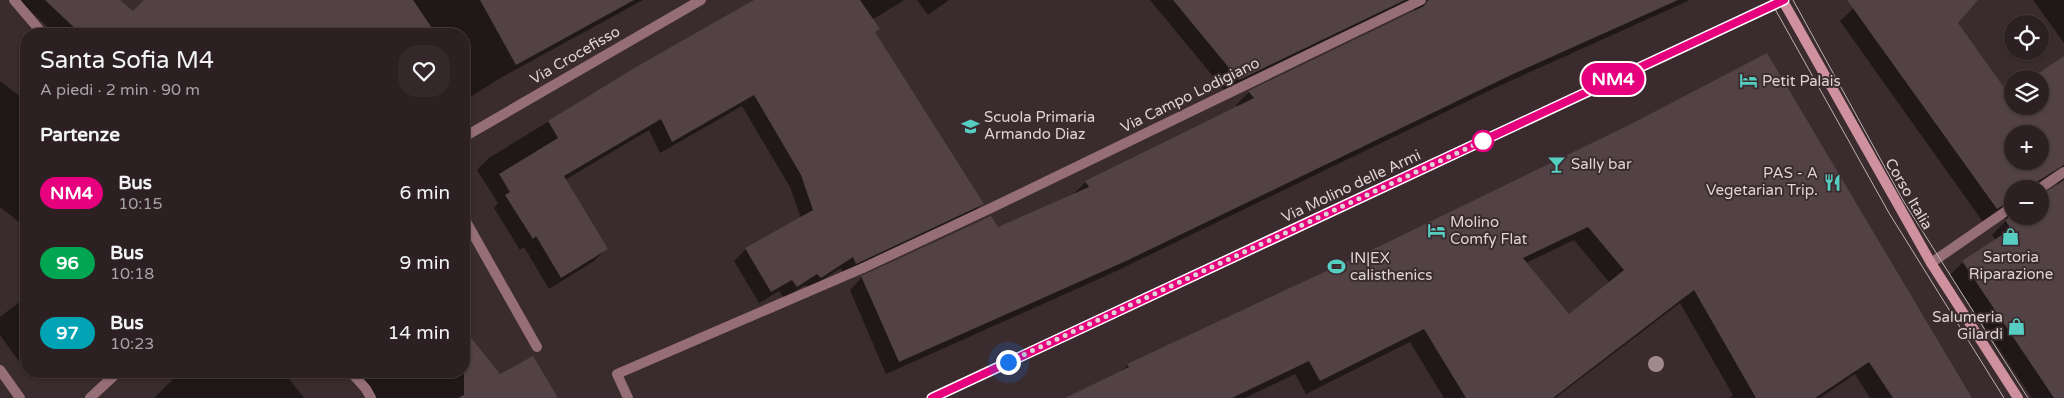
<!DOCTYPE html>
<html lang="it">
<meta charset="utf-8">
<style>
:root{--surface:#2c2022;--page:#34282a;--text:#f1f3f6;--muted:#a6a3a5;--line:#483e40}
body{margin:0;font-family:"Varela Round",sans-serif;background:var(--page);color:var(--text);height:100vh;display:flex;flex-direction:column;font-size:19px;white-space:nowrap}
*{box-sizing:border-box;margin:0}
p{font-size:16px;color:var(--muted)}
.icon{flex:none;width:28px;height:28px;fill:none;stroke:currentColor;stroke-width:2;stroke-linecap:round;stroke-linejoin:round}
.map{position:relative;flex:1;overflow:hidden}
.details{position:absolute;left:20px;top:28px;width:450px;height:350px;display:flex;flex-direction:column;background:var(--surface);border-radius:20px;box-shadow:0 1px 4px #0004,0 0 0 1px var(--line)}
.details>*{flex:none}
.badge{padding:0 10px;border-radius:16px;font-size:18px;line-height:32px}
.tools{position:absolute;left:2004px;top:15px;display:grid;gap:10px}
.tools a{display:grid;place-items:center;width:45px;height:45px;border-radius:50%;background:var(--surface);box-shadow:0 1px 4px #0004,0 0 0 1px var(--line);font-size:25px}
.you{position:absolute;width:25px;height:25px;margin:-12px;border:4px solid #fff;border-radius:50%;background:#1a73e8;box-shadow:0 0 0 8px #1a73e833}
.map>.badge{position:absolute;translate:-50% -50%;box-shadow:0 0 0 2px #fff}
h2{padding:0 20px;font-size:19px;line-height:45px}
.round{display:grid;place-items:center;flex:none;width:52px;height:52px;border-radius:20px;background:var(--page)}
.headline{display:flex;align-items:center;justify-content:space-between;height:85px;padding:0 20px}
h1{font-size:24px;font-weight:600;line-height:38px}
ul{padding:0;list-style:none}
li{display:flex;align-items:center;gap:15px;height:70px;padding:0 20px}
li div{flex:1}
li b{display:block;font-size:19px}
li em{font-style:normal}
li .badge{min-width:55px;font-weight:700;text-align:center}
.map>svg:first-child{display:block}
.shadow{fill:#0007;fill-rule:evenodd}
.building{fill:#524245;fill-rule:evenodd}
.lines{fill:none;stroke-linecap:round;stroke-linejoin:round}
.lane{stroke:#956e76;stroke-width:10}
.street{stroke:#956e76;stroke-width:10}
.secondary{stroke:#cf919d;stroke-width:10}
.tram{stroke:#beb3b4;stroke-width:1}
.tree{fill:#9f8a8d}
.line-casing{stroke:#fff;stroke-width:11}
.line{stroke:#e6007e;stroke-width:8}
.walk{stroke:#ded4d5;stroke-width:5;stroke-dasharray:0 9}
.stop-dot{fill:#fff;stroke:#e6007e;stroke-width:2.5}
.labels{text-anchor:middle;stroke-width:4;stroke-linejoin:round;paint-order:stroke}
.street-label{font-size:15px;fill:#ded4d5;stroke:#3a2b2e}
.poi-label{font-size:15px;fill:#ded4d5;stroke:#3a2b2e;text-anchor:start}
</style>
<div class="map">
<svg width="2064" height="398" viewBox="0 0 2064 398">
<rect width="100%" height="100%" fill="#3a2b2e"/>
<g class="shadow">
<polygon points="19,0 118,0 133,13 146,0 643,0 502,77 464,101 464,34 55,34"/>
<polygon points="756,0 904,0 872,20 879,29 874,33 982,204 970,216 844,275 841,268 808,289 805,285 784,298 779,291 759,303 734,261 746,249 801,218 790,187 742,106 660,153 649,130 565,180 606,249 594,261 549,289 524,247 520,250 494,208 498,203 477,170 489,158 636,68"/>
<polygon points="917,0 949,0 928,15"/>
<polygon points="1150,0 1690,0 1497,87 1112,273 886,374 850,290 862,277 998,228 1073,194 1086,182 1238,107 1236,105 1249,92 1415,12 1413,7 1226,92"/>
<path d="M 1862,0 L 1976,0 L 1956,22 L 2008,94 L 2012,91 L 2012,106 L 2040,106 L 2064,58 L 2064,398 L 2032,398 L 1950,275 L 1963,262 L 1996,241 L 1992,235 L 2005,222 L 2005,217 L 1983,222 L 1840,21 ZM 2012,134 L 2040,134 L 2040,161 L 2012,161 ZM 2045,179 L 2057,182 L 2057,186 L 2040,196 L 2040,216 L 2012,216 L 2012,189 L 2032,189 Z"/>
<polygon points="2033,0 2064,0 2064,43"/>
<polygon points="0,81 26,101 26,231 19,222 0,207"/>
<path d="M 1632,125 L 1970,398 L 1870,398 L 1855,374 L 1820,398 L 1730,398 L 1733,395 L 1680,303 L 1555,398 L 1444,398 L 1410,342 L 1306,394 L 1295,374 L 1245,398 L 1069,398 L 1119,373 L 1128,365 L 1381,247 ZM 1574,240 L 1610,283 L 1569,316 L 1526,263 Z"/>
<polygon points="26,297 26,371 41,371 31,378 0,335 0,317"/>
<polygon points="464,331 500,376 556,398 375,398 353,371 464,371"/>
<polygon points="181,371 283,371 304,398 154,398"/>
</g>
<g class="building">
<polygon points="45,0 120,0 133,11 144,0 413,0 436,34 81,34"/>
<polygon points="480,0 634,0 516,65"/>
<polygon points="754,0 860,0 880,29 875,32 984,204 856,264 853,257 821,278 817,274 797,287 792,280 771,292 745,248 813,210 801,175 754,95 672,142 661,119 564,176 608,249 561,278 536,236 533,239 505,195 510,192 499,174 558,138 548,121 636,67"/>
<polygon points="1173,0 1405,0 1239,80"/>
<polygon points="1428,0 1678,0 1511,75 1126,261 899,362 861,276 991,216 998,227 1089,187 1085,181 1254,98 1248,91 1424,6"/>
<path d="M 1847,0 L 1978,0 L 1958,23 L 2008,93 L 2012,90 L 2012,106 L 2040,106 L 2040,79 L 2030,79 L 2064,56 L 2064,165 L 2035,183 L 2032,189 L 2012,189 L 2012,200 L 1997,209 ZM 2012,134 L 2040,134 L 2040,161 L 2012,161 Z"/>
<path d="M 1767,53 L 1972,398 L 1893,398 L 1869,362 L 1815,398 L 1756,398 L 1694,290 L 1553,398 L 1466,398 L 1424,329 L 1320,381 L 1309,361 L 1232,398 L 1065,398 L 1129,367 L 1127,364 L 1380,246 L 1631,124 ZM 1588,227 L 1624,270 L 1569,314 L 1523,258 Z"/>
<polygon points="2064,180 2064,398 2054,398 1962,261 2011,229 2005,220 2012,215 2040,216 2040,196"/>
<polygon points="464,329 500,374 533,356 558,398 458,398 464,395"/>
</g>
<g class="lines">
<g class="lane">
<polyline points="464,218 537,347"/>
<polyline points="628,398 617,374 863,268"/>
</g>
<g class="street">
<polyline points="14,0 43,34"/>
<polyline points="464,137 701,0"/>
<polyline points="2039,189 2064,172"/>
<polyline points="1931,263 2012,207"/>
<polyline points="863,268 989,209 1421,0"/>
<polyline points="0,370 20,398"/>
<polyline points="350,371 366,389 371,398"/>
<polyline points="90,398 119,371"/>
</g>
<g class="secondary">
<polyline points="1783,1 1931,263 2018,398"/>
<polyline points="932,398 1784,0"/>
</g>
<g class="tram">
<polyline points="1770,0 1889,213 2004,398"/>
<polyline points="1793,0 1904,202 2028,398"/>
</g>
</g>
<circle class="tree" cx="1656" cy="364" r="8"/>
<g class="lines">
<defs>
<polyline id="line" points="932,398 1784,0"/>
</defs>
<use href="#line" class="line-casing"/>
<use href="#line" class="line"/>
<polyline class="walk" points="1008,362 1485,140 1483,141"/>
</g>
<defs>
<symbol id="hotel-bare" viewBox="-9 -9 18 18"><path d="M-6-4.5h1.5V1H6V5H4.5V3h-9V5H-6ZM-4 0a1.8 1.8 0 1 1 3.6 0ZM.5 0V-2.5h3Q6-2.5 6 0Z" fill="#57cec2" stroke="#3a2b2e" stroke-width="2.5" paint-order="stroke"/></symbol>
<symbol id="school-bare" viewBox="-9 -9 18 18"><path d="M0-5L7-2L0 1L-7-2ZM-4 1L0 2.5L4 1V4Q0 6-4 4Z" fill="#57cec2" stroke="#3a2b2e" stroke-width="2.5" paint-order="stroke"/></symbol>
<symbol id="bar-bare" viewBox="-9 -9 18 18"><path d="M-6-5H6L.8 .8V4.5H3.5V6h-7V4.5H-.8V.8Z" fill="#57cec2" stroke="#3a2b2e" stroke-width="2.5" paint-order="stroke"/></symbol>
<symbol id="restaurant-bare" viewBox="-9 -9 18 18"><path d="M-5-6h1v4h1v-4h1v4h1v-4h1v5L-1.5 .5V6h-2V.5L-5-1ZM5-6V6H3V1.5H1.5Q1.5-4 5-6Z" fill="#57cec2" stroke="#3a2b2e" stroke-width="2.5" paint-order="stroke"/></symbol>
<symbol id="shop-bare" viewBox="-9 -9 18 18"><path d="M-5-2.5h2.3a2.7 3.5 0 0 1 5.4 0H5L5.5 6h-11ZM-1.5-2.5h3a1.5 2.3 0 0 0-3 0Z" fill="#57cec2" stroke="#3a2b2e" stroke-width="2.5" paint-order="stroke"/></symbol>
<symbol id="stadium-bare" viewBox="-9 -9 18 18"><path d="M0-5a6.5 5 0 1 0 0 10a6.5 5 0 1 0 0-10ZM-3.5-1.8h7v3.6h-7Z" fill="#57cec2" stroke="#3a2b2e" stroke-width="2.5" paint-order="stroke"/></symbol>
</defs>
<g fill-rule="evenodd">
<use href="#hotel-bare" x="1736" y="68" width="25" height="25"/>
<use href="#school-bare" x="958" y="114" width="25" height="25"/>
<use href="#bar-bare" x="1544" y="152" width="25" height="25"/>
<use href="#restaurant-bare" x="1820" y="170" width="25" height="25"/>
<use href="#hotel-bare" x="1424" y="218" width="25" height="25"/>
<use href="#shop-bare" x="1998" y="224" width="25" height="25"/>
<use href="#stadium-bare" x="1324" y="254" width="25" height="25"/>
<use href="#shop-bare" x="2004" y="314" width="25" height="25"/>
</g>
<circle class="stop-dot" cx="1483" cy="141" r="10"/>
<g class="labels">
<g class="street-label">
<text transform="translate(575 55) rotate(-30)" y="5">Via Crocefisso</text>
<text transform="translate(1190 95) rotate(-26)" y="5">Via Campo Lodigiano</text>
<text transform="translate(1351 186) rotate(-25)" y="5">Via Molino delle Armi</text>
<text transform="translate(1909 194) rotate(60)" y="5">Corso Italia</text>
</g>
<g class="poi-label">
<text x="1762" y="86">Petit Palais</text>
<text x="984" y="122">Scuola Primaria<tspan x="984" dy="17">Armando Diaz</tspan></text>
<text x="1571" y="169">Sally bar</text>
<text x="1818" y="178" text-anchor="end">PAS - A<tspan x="1818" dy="17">Vegetarian Trip.</tspan></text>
<text x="1450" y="227">Molino<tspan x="1450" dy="17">Comfy Flat</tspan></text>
<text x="2011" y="262" text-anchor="middle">Sartoria<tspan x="2011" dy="17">Riparazione</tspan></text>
<text x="1350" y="263">IN|EX<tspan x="1350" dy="17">calisthenics</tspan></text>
<text x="2003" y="322" text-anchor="end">Salumeria<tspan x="2003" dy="17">Gilardi</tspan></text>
</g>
</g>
</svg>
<div class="tools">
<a><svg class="icon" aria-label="locate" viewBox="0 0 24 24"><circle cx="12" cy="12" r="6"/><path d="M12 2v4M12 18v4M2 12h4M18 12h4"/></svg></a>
<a><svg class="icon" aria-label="layers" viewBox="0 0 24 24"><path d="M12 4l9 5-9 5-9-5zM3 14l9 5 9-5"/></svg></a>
<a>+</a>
<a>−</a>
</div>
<div class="you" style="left:1008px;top:362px"></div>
<b class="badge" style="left:1613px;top:79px;background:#e6007e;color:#fff">NM4</b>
<section class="details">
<div class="headline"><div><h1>Santa Sofia M4</h1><p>A piedi · 2 min · 90 m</p></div><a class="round"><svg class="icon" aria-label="heart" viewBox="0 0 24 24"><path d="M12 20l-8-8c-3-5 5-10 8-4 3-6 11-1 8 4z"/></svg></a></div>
<h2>Partenze</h2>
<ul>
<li><span class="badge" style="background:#e6007e;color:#fff">NM4</span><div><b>Bus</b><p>10:15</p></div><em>6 min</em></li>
<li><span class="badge" style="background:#00a651;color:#fff">96</span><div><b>Bus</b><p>10:18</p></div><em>9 min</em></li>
<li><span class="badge" style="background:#00a3b4;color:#fff">97</span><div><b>Bus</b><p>10:23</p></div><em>14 min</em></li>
</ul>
</section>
</div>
